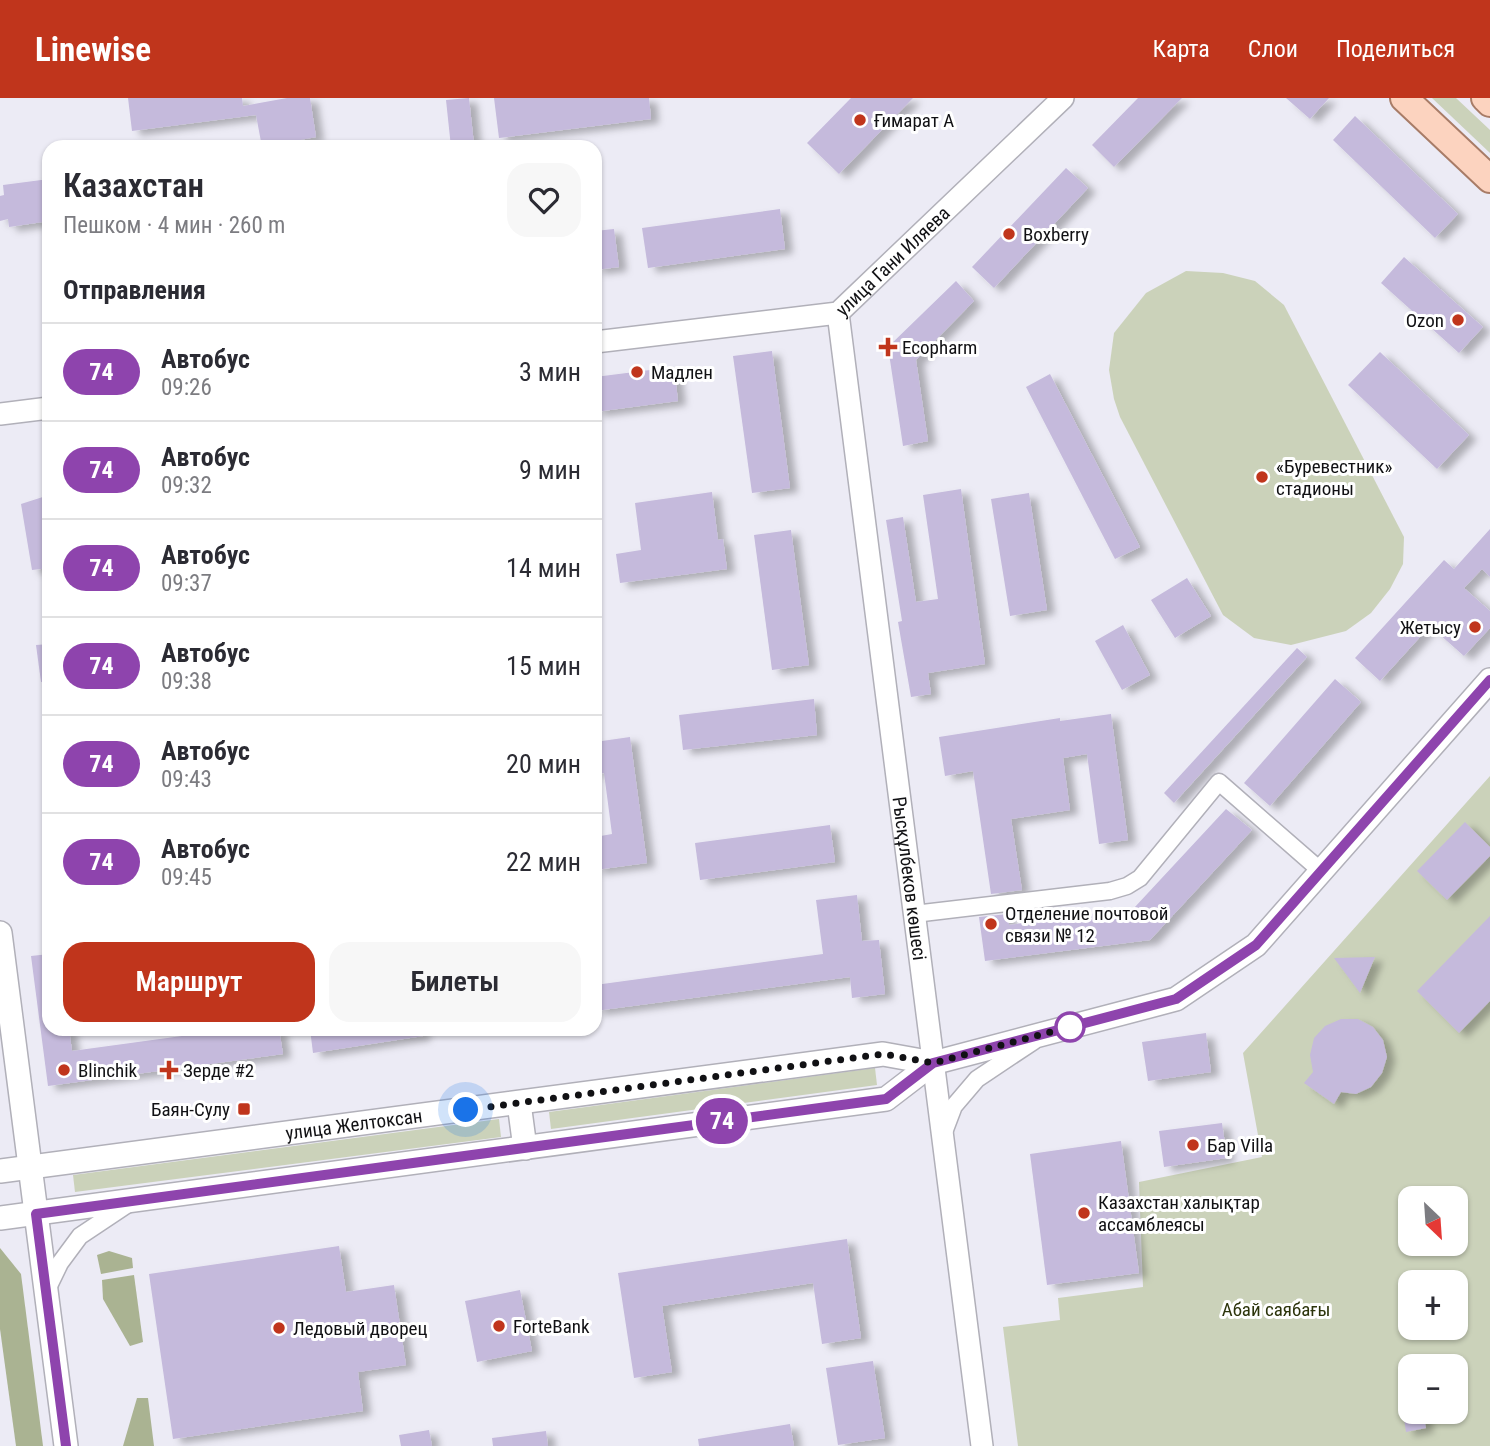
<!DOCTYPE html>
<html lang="ru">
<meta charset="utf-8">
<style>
:root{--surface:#fff;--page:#f7f7f7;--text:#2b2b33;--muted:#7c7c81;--line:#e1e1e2;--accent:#c0351c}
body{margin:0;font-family:"Roboto Condensed",sans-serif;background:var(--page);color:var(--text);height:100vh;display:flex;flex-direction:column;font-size:26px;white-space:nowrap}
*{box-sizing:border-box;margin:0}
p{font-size:23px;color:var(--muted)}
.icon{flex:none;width:38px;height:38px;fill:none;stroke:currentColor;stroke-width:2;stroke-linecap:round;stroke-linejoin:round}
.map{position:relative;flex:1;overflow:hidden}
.drawer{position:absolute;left:42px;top:42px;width:560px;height:896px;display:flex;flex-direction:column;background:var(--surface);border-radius:21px;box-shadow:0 2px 5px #0004}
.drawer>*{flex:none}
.badge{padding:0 14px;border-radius:23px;font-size:24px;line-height:46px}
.needle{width:46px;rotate:155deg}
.buttons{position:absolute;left:1398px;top:1088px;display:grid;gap:14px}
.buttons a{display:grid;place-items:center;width:70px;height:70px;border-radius:14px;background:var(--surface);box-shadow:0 2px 5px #0004;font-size:35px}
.you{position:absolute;width:35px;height:35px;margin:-18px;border:5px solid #fff;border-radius:50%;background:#1a73e8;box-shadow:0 0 0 10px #1a73e833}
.map>.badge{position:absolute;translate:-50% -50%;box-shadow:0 0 0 4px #fff}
h2{padding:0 21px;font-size:26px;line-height:63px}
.round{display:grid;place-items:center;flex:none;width:74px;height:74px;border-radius:21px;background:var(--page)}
.headline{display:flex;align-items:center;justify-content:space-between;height:119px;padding:0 21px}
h1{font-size:33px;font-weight:600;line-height:52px}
.action{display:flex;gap:14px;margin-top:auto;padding:14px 21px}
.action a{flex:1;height:80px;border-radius:21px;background:var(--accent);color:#fff;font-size:28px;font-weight:600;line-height:80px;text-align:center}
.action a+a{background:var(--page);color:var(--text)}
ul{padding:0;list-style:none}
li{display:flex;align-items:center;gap:21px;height:98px;padding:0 21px;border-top:2px solid var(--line)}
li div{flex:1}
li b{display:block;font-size:26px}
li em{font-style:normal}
li .badge{min-width:77px;font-weight:700;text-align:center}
header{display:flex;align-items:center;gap:42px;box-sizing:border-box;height:98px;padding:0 35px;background:var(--accent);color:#fff}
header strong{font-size:33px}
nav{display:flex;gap:38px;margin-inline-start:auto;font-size:24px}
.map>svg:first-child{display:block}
.green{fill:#cbd2ba;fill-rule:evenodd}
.forest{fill:#aab392}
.building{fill:#c5badc;filter:url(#shadow)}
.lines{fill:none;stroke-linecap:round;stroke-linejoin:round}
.minor-casing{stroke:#b1b0b9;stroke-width:19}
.tertiary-casing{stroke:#b1b0b9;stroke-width:24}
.secondary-casing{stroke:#b1b0b9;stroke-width:26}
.primary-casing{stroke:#a87c67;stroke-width:30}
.minor{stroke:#fff;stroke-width:16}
.tertiary{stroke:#fff;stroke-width:21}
.secondary{stroke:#fff;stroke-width:23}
.primary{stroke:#fcd3bf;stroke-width:26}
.line-casing{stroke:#fff;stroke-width:16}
.line{stroke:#8e44ad;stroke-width:10}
.walk{stroke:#111114;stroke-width:7;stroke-dasharray:0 12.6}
.poi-dot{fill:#c0351c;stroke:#fff;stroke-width:2.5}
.stop-dot{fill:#fff;stroke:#8e44ad;stroke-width:3.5}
.labels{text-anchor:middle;stroke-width:6;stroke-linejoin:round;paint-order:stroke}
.poi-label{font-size:19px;fill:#111114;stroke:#fff;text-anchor:start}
.street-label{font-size:19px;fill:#111114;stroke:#fff}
.park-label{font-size:19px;fill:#2c340b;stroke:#fff}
</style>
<header>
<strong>Linewise</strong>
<nav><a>Карта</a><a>Слои</a><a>Поделиться</a></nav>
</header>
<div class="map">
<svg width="1490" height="1348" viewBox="0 0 1490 1348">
<defs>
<filter id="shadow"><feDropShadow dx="8" dy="4.5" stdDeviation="3.5" flood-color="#0004"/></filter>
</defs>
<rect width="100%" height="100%" fill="#ecebf5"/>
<g class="green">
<polygon points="1432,0 1456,0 1490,32 1490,55"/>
<polygon points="1186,173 1223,175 1255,183 1284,207 1404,439 1403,466 1390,491 1371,515 1346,533 1291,547 1254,540 1223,517 1120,319 1114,301 1109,272 1114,235 1146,195"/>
<path d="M 1490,678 L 1490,1348 L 1018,1348 L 1003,1229 L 1060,1222 L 1058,1200 L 1143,1189 L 1139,1084 L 1262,1059 L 1243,955 ZM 1410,1101 L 1456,1101 L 1456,1146 L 1410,1146 ZM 1410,1185 L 1456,1185 L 1456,1230 L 1410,1230 ZM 1410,1269 L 1456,1269 L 1456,1314 L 1410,1314 Z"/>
<polygon points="875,970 877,987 551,1031 549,1014"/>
<polygon points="499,1021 501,1039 75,1094 73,1077"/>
</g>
<g class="forest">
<polygon points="0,1150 21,1176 43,1348 16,1348 0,1231"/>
<polygon points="109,1153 132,1160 133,1170 101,1176 97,1157"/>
<polygon points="134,1177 143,1244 130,1248 103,1201 102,1182"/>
<polygon points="137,1300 148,1300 154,1348 123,1348"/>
</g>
<g class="building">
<polygon points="128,0 242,0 243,8 287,0 310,0 316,39 262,49 256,17 132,33"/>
<polygon points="469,0 474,47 451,49 446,2"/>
<polygon points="494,0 649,0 651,21 499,40"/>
<polygon points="851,0 913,0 839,76 807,45"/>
<polygon points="1138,0 1182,0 1114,69 1092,47"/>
<polygon points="1286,0 1329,0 1310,21"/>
<polygon points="1355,18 1458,116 1435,140 1333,42"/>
<polygon points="1066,70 1088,90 994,190 972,169"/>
<polygon points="49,81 49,123 9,129 8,121 0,123 0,98 4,97 3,87"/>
<polygon points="780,111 785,151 648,170 642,130"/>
<polygon points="614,131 619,169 595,172 595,133"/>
<polygon points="1404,159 1483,229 1459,255 1381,185"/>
<polygon points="956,183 974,203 916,262 928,343 903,348 888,249"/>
<polygon points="772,253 790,390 752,395 733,258"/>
<polygon points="1380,254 1469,337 1437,371 1348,287"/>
<polygon points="674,269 678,303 595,314 595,279"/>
<polygon points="1050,276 1140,449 1115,461 1026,289"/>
<polygon points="961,391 985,566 928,575 931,596 911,599 898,524 902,523 886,422 903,419 916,504 938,501 923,397"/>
<polygon points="712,394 718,442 723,441 727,471 620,485 616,456 641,452 635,405"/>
<polygon points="1029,395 1047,512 1010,518 991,401"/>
<polygon points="49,397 49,470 32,472 21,406"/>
<polygon points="1490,431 1490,479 1482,471 1464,490 1490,513 1490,530 1464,558 1430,528 1380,583 1355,560 1444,462 1454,471"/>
<polygon points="791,432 809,567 772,572 754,437"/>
<polygon points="1187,480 1211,518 1175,540 1151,502"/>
<polygon points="1123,527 1150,577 1122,592 1095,543"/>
<polygon points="49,546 49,583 41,584 36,547"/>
<polygon points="1297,550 1307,559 1174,705 1164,695"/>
<polygon points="1335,581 1361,604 1270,708 1244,685"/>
<polygon points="814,601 817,637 683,652 679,617"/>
<polygon points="1111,616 1128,742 1099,746 1087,656 1063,660 1070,712 1011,721 1022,792 991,796 973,673 945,678 939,639 1060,620 1060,623"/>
<polygon points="630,639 647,765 595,772 595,739 612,736 604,675 595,676 595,644"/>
<polygon points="1226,711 1252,732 1150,842 985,863 979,819 1008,816 1009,827 1134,810"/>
<polygon points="1465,724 1490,749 1490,758 1447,802 1417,773"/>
<polygon points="830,727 835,764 700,782 695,745"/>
<polygon points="857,797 862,843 879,842 885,896 852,900 850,879 595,913 595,887 823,856 816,802"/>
<polygon points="1490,818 1490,903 1459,935 1417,893"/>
<polygon points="49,856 49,931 69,931 72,953 233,931 279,931 283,956 48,988 31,858"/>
<polygon points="1375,859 1360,895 1334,860"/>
<polygon points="1341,921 1358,921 1373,929 1383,942 1387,959 1382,975 1371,989 1356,996 1341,994 1334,1006 1304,985 1313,974 1310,957 1314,940 1325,928"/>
<polygon points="310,931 422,931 423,938 313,955"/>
<polygon points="1206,935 1211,974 1148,983 1142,944"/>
<polygon points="1222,1025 1227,1060 1164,1069 1159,1033"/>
<polygon points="1121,1043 1139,1175 1047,1187 1030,1056"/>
<polygon points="847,1141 861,1240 822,1246 813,1185 662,1208 672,1274 634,1280 618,1175"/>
<polygon points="339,1148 346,1194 394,1187 406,1267 358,1274 363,1313 173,1341 149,1176"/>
<polygon points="520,1192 532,1253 477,1264 465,1203"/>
<polygon points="873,1263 885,1340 838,1347 826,1270"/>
<polygon points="1403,1314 1423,1314 1426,1330 1406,1334"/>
<polygon points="790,1326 794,1348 699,1348 698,1341"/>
<polygon points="429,1332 432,1348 401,1348 399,1337"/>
<polygon points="546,1333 548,1348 493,1348 492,1340"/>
</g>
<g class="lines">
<defs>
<g id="minor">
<polyline points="914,816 1110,793 1127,788 1140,780 1219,684 1321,773"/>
<polyline points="943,1037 954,1008 977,981 1034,943"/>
<polyline points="46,1194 60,1165 80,1138 128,1106"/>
</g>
<g id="tertiary">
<path id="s1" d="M 838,215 L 982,1348"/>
<path id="s2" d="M 595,244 L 838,215 L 1063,0"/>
<polyline points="0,316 49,310"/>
</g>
<g id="secondary">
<polyline points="0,835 66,1348"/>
<polyline points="519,1005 525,1050"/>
<path id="s3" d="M 0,1073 L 883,956 L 933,965"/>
<polyline points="0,1120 886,1001 933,965 1176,901 1256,847 1490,582"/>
</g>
<g id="primary">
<polyline points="1404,0 1490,81"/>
<polyline points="1485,0 1490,5"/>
</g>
</defs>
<use href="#minor" class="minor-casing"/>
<use href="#tertiary" class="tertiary-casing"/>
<use href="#secondary" class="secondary-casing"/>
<use href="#primary" class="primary-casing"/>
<use href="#minor" class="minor"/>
<use href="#tertiary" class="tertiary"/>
<use href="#secondary" class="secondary"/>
<use href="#primary" class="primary"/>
</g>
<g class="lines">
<defs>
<polyline id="line" points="66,1348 36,1116 886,1001 933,965 1176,901 1256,847 1490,582"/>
</defs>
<use href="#line" class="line-casing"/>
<use href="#line" class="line"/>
<polyline class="walk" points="466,1012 883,956 933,965 1070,929"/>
</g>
<g class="poi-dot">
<circle cx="860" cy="22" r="7"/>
<circle cx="1009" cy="136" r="7"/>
<circle cx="1458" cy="222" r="7"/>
<path d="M884.5 238.5h7v7h7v7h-7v7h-7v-7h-7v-7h7z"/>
<circle cx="637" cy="274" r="7"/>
<circle cx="1262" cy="379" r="7"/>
<circle cx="1475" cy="529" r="7"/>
<circle cx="991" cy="826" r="7"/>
<circle cx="64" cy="972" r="7"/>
<path d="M165.5 961.5h7v7h7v7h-7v7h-7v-7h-7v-7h7z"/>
<rect x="237" y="1004" width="14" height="14" rx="3.5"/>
<circle cx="1193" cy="1047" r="7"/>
<circle cx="1084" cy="1115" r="7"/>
<circle cx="499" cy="1228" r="7"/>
<circle cx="279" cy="1230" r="7"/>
</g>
<circle class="stop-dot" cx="1070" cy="929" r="14"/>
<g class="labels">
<g class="poi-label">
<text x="874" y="29">Ғимарат А</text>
<text x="1023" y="143">Boxberry</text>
<text x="1444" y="229" text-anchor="end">Ozon</text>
<text x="902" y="256">Ecopharm</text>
<text x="651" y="281">Мадлен</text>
<text x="1276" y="375">«Буревестник»<tspan x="1276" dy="22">стадионы</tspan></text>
<text x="1461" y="536" text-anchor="end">Жетысу</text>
<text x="1005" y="822">Отделение почтовой<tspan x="1005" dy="22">связи № 12</tspan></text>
<text x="78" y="979">Blinchik</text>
<text x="183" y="979">Зерде #2</text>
<text x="230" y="1018" text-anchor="end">Баян-Сулу</text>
<text x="1207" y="1054">Бар Villa</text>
<text x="1098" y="1111">Казахстан халықтар<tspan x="1098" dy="22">ассамблеясы</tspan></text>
<text x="513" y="1235">ForteBank</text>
<text x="293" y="1237">Ледовый дворец</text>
</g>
<g class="street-label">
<text dy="7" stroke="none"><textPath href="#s2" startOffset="320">улица Гани Иляева</textPath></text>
<text dy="7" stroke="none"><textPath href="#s1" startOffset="570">Рысқұлбеков көшесі</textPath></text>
<text dy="7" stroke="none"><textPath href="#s3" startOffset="357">улица Желтоксан</textPath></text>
</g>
<g class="park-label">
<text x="1276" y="1218">Абай саябағы</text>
</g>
</g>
</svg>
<div class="buttons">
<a><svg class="needle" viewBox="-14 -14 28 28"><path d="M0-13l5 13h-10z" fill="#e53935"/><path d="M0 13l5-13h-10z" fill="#7c7c81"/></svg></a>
<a>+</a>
<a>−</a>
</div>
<div class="you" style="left:466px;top:1012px"></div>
<b class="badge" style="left:722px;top:1023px;background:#8e44ad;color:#fff">74</b>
<section class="drawer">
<div class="headline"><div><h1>Казахстан</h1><p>Пешком · 4 мин · 260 m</p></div><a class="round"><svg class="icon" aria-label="heart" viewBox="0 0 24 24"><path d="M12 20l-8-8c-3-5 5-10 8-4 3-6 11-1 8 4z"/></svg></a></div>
<h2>Отправления</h2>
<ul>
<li><span class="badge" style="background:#8e44ad;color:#fff">74</span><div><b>Автобус</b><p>09:26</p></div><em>3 мин</em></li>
<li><span class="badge" style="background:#8e44ad;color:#fff">74</span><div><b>Автобус</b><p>09:32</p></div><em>9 мин</em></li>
<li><span class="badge" style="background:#8e44ad;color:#fff">74</span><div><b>Автобус</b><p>09:37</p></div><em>14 мин</em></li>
<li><span class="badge" style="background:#8e44ad;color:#fff">74</span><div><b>Автобус</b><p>09:38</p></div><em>15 мин</em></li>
<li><span class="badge" style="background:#8e44ad;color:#fff">74</span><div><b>Автобус</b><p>09:43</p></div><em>20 мин</em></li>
<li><span class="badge" style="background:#8e44ad;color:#fff">74</span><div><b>Автобус</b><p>09:45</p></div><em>22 мин</em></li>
</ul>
<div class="action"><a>Маршрут</a><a>Билеты</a></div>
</section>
</div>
